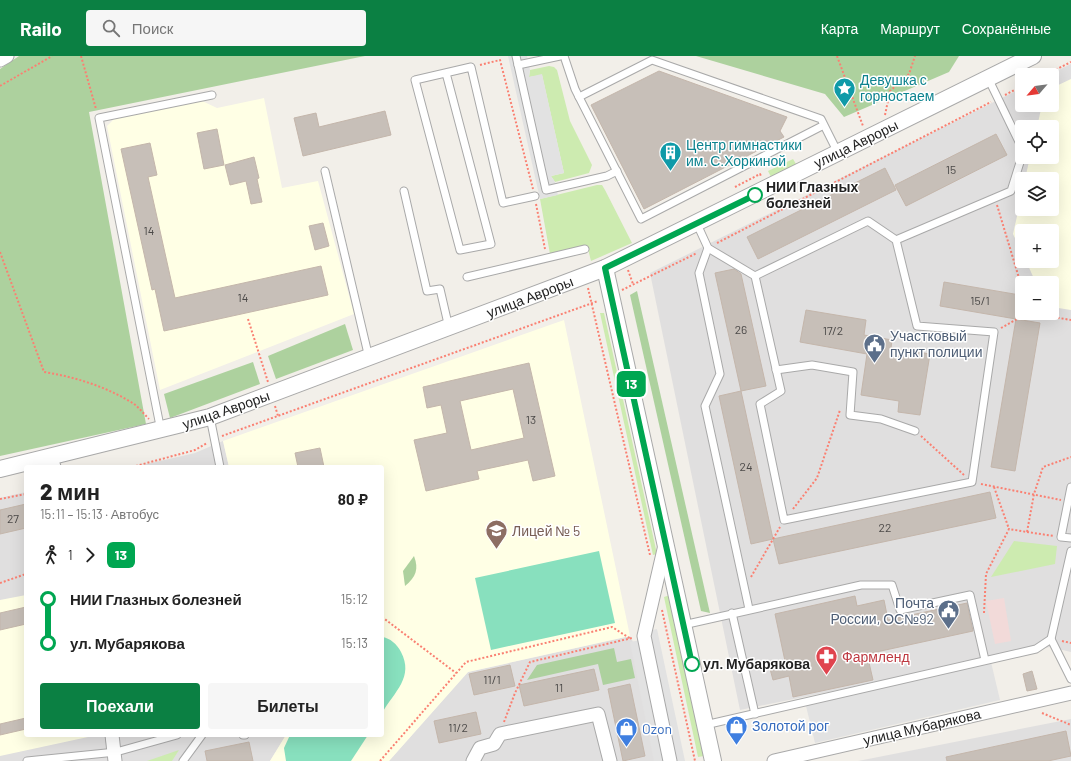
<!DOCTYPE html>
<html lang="ru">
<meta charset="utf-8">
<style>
:root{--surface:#fff;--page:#f6f6f6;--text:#222;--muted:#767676;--accent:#0b8043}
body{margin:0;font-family:Barlow,sans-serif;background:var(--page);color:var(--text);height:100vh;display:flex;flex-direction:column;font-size:15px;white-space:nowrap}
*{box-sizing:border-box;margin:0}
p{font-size:13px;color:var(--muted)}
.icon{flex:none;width:22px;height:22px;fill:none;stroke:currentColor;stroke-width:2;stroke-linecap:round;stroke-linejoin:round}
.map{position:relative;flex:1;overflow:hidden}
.drawer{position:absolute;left:24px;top:409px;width:360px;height:272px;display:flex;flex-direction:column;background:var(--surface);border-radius:4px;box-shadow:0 4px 16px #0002}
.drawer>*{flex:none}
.badge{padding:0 8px;border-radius:6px;font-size:14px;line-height:26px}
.needle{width:26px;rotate:242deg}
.fabs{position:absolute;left:1015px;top:12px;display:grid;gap:8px}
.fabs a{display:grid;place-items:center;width:44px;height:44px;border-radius:4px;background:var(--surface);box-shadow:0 4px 16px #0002;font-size:20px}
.map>.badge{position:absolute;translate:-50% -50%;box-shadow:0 0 0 2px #fff}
.legs{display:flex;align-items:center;gap:6px;height:44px;padding:0 16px;font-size:13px}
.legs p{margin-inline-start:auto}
.overview{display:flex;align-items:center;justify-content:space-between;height:68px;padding:0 16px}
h1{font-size:22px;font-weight:800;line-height:30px}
.button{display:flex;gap:8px;margin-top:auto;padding:8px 16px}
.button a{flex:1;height:46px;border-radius:4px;background:var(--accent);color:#fff;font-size:16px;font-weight:800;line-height:46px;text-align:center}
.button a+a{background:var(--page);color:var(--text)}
ul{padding:0 16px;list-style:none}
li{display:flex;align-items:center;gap:14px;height:44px;font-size:15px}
li i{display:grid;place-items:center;width:6px;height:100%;margin:0 5px;background:currentColor}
li i::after{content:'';width:10px;height:10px;margin:-5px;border:3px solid;border-radius:50%;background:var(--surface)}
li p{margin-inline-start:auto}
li:first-child i{background:linear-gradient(#0000 50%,currentColor 0)}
li:last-child i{background:linear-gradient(currentColor 50%,#0000 0)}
header{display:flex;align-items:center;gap:24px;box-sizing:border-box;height:56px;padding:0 20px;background:var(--accent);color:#fff}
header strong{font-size:19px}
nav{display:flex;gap:22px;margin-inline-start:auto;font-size:14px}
.search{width:280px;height:36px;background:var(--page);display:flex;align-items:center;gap:10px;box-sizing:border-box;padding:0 14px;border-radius:4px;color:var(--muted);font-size:15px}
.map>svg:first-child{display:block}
.residential{fill:#e0dfdf;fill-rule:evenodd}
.commercial{fill:#f2dad9}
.education{fill:#ffffe5}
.grass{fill:#cdebb0}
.forest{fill:#add19e}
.pitch{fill:#88e0be}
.parking{fill:#e2e2e2}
.building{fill:#c7bfb8;stroke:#c4b6ab;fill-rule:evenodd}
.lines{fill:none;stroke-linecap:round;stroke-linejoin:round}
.service-casing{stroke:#a9a9a9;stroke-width:9}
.minor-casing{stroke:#a9a9a9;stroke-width:15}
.tertiary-casing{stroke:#a9a9a9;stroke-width:18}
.path{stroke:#fa8072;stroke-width:2;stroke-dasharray:2 2;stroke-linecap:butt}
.service{stroke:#fff;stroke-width:7}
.minor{stroke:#fff;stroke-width:13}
.tertiary{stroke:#fff;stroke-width:16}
.line-1-casing{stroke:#fff;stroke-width:9}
.line-1{stroke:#00a651;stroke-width:6}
.stop-1-dot{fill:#fff;stroke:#00a651;stroke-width:2}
.labels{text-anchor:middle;stroke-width:3;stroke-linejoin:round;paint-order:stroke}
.number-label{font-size:12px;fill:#4b4948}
.culture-label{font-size:14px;fill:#0d838f;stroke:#fff;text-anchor:start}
.street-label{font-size:14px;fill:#222;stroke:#fff}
.stop-label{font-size:14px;font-weight:bold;fill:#222;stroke:#fff;text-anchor:start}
.service-label{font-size:14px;fill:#4e5e75;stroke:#fff;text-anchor:start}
.education-label{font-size:14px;fill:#785e54;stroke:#fff;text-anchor:start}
.health-label{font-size:14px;fill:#be3a42;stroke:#fff;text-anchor:start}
.shop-label{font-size:14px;fill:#366cbe;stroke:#fff;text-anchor:start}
</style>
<header>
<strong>Railo</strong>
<div class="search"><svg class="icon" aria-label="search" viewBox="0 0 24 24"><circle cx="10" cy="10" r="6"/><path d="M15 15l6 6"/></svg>Поиск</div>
<nav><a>Карта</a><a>Маршрут</a><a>Сохранённые</a></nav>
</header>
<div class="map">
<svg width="1071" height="705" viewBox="0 0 1071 705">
<rect width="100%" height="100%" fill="#f2efe9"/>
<g class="residential">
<path d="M 1071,8 L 1071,596 L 1050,591 L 740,654 L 650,217 L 1022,32 L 1022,49 L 1052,49 L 1052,19 L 1048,19 ZM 1022,71 L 1052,71 L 1052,101 L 1022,101 ZM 1022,123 L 1052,123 L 1052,153 L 1022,153 ZM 1022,175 L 1052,175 L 1052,205 L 1022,205 ZM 1022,227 L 1052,227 L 1052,257 L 1022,257 Z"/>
<polygon points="223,385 229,411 134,411 195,397"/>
<polygon points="26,436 26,679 286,679 270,705 0,705 0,442"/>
<polygon points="630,580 635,590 660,705 389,705 468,616"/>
<polygon points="1071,663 1071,705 858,705"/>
</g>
<polygon class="commercial" points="1004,542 1011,585 995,588 986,545"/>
<g class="education">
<polygon points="1071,23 1071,254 1052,251 1052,227 1036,227 1026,205 1052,205 1052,175 1022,175 1022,197 1013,178 1022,138 1022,153 1052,153 1052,123 1025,123 1030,101 1052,101 1052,71 1037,71 1042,49 1052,49 1052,32"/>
<polygon points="264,42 282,132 318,125 354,258 160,334 107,70 117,60 198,43 217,52"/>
<polygon points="564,264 630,580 468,616 389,705 270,705 286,679 382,679 382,411 229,411 223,385"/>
<polygon points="26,539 26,679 87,679 88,681 0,700 0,544"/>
</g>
<g class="grass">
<polygon points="549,10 554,11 557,14 570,65 592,109 589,117 555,126 551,120 564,117 542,19 529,21 530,14"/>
<polygon points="793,103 796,108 771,121 768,115"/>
<polygon points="597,129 602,129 605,134 632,187 591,205 587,189 550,198 540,143"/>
<polygon points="600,257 604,257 657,498 653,499"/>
<polygon points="1014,485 1057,490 1055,508 991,521"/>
<polygon points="670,539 704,700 698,701 664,541"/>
<polygon points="179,694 172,705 147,705"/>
</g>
<g class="forest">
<polygon points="19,0 365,0 89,56 146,368 0,400 0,13"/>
<polygon points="696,0 959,0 949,16 844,61 825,38"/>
<polygon points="637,235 710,557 701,555 630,239"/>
<polygon points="345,268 353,294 276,323 268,300"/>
<polygon points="253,306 260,328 170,362 164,338"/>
<path d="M 414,500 C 419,513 416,521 405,530 L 403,515 Z"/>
<polygon points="614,592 617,606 631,603 635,622 603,629 598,608 527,624 537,609"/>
</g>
<g class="pitch">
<polygon points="599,495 615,567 491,594 475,522"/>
<path d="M 382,581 C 390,582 397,588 401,596 C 414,621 395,635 382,657 Z"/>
<polygon points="290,679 368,679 351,705 286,705 284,692"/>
</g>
<g class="parking">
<polygon points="508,0 527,0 530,14 529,21 542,18 564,117 551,120 555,126 558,139 540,143"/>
<polygon points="657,573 685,705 675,705 648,575"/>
<polygon points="641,584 665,705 654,705 630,586"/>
<polygon points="991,606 1000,644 815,687 806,650"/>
</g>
<g class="building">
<polygon points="659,15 787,61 780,75 784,81 644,153 591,49"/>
<polygon points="385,55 391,79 303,100 294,62 316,57 319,71"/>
<polygon points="217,73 224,109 204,113 197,77"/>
<polygon points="996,78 1007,99 906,150 895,129"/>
<polygon points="150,87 157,119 148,121 175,242 321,210 328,239 164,275 155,233 152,234 121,93"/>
<polygon points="254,101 259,122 257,123 262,146 251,148 246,125 230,129 225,109"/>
<polygon points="885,112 896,134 758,203 747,181"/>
<polygon points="323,167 329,190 315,194 309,170"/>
<polygon points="734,213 741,218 766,330 741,335 715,217"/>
<polygon points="944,226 1020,239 1016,263 940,250"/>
<polygon points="806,254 866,264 864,279 892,284 891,292 930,298 920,359 898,356 899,345 861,339 867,298 800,286"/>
<polygon points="1016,263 1040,267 1015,415 991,411"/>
<path d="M 529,307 L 555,420 L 533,425 L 528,404 L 477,415 L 479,423 L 426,435 L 414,384 L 447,377 L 441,349 L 427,352 L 423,331 ZM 513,333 L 524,382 L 471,394 L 460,345 Z"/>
<polygon points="741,335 773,483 751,488 719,340"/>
<polygon points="320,392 324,411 298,411 295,397"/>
<polygon points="990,436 996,462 779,508 773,483"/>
<polygon points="26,448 26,472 0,478 0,454"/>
<polygon points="855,540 857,550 884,544 888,564 967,547 973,575 867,598 873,624 793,641 789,620 773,624 769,609 785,605 775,558"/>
<polygon points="26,551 26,568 0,574 0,557"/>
<polygon points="510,609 515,630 474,639 469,618"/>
<polygon points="594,613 599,634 524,650 519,629"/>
<polygon points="1032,615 1037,633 1027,635 1023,618"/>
<polygon points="630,628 645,700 623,705 608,633"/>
<polygon points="476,656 481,678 439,687 434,665"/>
<polygon points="26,662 26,673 0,679 0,668"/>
<polygon points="1066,675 1071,700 1048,705 947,705 946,701"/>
<polygon points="249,686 253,705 207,705 205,695"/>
</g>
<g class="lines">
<defs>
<g id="service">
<polyline points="516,0 546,134 607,120 617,115"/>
<polyline points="564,0 575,33 579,41"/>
<polyline points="518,9 560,0"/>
<polyline points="446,17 491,188 460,194 415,24 471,11 503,147 535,140"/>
<polyline points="988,22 1022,92"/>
<polyline points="824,69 641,163 579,41 652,4 821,63 838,97"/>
<polyline points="325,115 369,302"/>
<polyline points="404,135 427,235 440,233 449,272"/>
<polyline points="697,168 708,192 755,220 781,335 760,348 784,464 972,426 994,276 917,270 896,184 868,165 755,220"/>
<polyline points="896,184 1011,135 1022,100"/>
<polyline points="708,192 699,217 720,318 705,350 749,553"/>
<polyline points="467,221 585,193"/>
<polyline points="776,314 812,309 853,316 850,359 881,363 915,375"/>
<polyline points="210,361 220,411"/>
<polyline points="161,375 99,62 212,39"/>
<polyline points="1071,431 1061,481 1071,482"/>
<polyline points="732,557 755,658"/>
<polyline points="683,569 861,529 892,529 900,554 970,539 985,604"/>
<polyline points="1051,583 1071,495"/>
<polyline points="705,669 1036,593 1051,583 1071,623"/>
<polyline points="243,679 245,679"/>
<polyline points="27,705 116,696 177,679"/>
<polyline points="183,705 202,679"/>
</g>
<g id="minor">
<polyline points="0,4 7,0"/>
<polyline points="51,401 54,411"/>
<polyline points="665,489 644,580 670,705"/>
<polyline points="112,679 115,705"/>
<polyline points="473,705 480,692 494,688 500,678 598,658 610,705"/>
<polyline points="774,705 1071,637"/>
</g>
<g id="tertiary">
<polyline points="605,212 713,705"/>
<polyline points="0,413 210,361 605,212 1033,0"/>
</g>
</defs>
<use href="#service" class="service-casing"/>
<use href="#minor" class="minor-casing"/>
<use href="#tertiary" class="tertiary-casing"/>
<g class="path">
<polyline points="81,0 96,53"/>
<polyline points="837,0 863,70"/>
<polyline points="480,9 500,4 533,133"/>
<polyline points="1045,19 1071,6"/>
<polyline points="0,30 52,0"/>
<polyline points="1005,39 1022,30"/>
<polyline points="885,59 890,35 909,18 915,0"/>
<polyline points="735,131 760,118 761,120"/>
<polyline points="773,144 779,155"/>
<polyline points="536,148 545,193"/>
<polyline points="997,149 1022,232"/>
<polyline points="717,187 991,46"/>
<path d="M 0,196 L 44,316 C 75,321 104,330 131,346 C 138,350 143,357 149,363"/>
<polyline points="628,214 633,228"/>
<polyline points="588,232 650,499"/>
<polyline points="622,234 697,197"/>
<polyline points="1030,257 1071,264"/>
<polyline points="248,263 268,326"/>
<polyline points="1001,272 1028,257"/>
<polyline points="275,350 278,360"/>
<polyline points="222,380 598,245"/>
<polyline points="921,380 964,419"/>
<polyline points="132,411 195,394 207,387"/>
<polyline points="981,428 1061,444"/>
<polyline points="994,431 1009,473"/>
<polyline points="0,443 26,438"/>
<polyline points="793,453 817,422 840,354"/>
<polyline points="1027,476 1054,480"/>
<polyline points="751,521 780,471"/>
<polyline points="0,527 26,518"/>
<polyline points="662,554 695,705"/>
<polyline points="984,557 986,518 1009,473 1027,476 1034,438 1043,411 1071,401"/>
<polyline points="382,561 456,617"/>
<polyline points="1062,585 1071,587"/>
<polyline points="1042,657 1071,669"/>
<polyline points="504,666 515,637 530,606 632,582"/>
<polyline points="380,705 466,606 612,571 631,583"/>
</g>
<use href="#service" class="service"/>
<use href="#minor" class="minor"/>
<use href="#tertiary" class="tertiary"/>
</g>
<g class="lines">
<defs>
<polyline id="line-1" points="692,608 605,212 755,139"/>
</defs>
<use href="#line-1" class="line-1-casing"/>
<use href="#line-1" class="line-1"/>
</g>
<defs>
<symbol id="sight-pin" viewBox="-11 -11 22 30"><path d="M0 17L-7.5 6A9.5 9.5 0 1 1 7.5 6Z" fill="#0f9aa8" stroke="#fff"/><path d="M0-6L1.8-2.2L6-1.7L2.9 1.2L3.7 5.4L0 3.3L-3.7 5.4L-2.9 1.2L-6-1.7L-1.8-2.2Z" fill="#fff"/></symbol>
<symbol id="building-pin" viewBox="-11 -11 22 30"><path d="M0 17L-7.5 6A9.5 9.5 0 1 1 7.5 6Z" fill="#0f9aa8" stroke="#fff"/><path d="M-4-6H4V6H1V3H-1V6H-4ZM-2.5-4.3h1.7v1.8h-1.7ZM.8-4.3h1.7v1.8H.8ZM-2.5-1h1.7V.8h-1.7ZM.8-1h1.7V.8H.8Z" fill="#fff"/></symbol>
<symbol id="civic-pin" viewBox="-11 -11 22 30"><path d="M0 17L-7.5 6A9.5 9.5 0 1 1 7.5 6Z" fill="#5c6f8a" stroke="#fff"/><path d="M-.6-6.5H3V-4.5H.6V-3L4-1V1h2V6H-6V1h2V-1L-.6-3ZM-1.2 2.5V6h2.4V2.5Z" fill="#fff"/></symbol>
<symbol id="school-pin" viewBox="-11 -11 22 30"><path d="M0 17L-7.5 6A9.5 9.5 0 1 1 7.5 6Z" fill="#8d6e63" stroke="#fff"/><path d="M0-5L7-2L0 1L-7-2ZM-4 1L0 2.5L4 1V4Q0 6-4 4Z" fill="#fff"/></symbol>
<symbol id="pharmacy-pin" viewBox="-11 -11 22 30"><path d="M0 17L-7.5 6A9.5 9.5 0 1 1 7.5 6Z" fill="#e0444e" stroke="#fff"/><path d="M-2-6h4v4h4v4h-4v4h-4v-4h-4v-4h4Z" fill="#fff"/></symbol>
<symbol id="shop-pin" viewBox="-11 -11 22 30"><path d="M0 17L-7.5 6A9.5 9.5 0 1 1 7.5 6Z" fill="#3f7fe0" stroke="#fff"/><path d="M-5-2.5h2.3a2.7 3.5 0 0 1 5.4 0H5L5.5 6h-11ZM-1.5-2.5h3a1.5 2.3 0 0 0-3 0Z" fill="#fff"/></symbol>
</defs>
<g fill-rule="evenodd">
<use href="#sight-pin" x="832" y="20" width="25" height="34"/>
<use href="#building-pin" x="658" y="84" width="25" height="34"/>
<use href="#civic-pin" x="862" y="276" width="25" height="34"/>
<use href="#school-pin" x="484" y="462" width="25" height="34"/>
<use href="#civic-pin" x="936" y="542" width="25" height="34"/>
<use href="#pharmacy-pin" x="814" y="588" width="25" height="34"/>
<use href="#shop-pin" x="724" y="658" width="25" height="34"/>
<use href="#shop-pin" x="614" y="660" width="25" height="34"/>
</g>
<g class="stop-1-dot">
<circle cx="755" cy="139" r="7"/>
<circle cx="692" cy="608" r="7"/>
</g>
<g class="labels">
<g class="number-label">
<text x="951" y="118">15</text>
<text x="149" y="179">14</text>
<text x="243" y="246">14</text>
<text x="980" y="249">15/1</text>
<text x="741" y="278">26</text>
<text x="833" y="279">17/2</text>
<text x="531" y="368">13</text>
<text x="746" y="415">24</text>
<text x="13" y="467">27</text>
<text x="885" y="476">22</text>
<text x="492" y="628">11/1</text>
<text x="559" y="636">11</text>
<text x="458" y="676">11/2</text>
</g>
<g class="culture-label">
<text x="860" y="29">Девушка с<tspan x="860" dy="16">горностаем</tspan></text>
<text x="686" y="94">Центр гимнастики<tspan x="686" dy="16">им. С.Хоркиной</tspan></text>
</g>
<g class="street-label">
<text transform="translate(856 88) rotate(-26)" y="5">улица Авроры</text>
<text transform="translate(530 241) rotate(-21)" y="5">улица Авроры</text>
<text transform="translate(226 354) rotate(-19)" y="5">улица Авроры</text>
<text transform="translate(922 671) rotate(-13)" y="5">улица Мубарякова</text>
</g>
<g class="stop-label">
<text x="766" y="136">НИИ Глазных<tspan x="766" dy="16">болезней</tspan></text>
<text x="703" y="613">ул. Мубарякова</text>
</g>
<g class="service-label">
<text x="890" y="285">Участковый<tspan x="890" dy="16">пункт полиции</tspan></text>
<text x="934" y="552" text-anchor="end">Почта<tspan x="934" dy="16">России, ОС№92</tspan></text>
</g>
<g class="education-label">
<text x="512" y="480">Лицей № 5</text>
</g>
<g class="health-label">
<text x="842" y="606">Фармленд</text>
</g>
<g class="shop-label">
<text x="752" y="675">Золотой рог</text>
<text x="642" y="678">Ozon</text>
</g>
</g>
</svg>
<div class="fabs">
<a><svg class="needle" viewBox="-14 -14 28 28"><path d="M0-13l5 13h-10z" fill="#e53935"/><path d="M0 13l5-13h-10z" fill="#767676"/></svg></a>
<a><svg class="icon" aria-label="locate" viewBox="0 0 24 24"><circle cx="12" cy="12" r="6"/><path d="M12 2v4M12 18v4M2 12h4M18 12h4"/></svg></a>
<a><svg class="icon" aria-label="layers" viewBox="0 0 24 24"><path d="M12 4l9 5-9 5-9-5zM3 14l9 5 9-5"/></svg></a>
<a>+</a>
<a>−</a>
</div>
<b class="badge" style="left:631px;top:328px;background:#00a651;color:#fff">13</b>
<section class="drawer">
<div class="overview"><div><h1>2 мин</h1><p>15:11 – 15:13 · Автобус</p></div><b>80 ₽</b></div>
<div class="legs"><svg class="icon" aria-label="walk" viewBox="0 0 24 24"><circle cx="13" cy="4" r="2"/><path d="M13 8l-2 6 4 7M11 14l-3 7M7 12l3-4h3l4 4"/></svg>1<svg class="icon" aria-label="forward" viewBox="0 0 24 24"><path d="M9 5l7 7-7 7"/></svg><b class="badge" style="background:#00a651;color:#fff">13</b></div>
<ul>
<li><i style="color:#00a651"></i><b>НИИ Глазных болезней</b><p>15:12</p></li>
<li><i style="color:#00a651"></i><b>ул. Мубарякова</b><p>15:13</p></li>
</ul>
<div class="button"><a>Поехали</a><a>Билеты</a></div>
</section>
</div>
